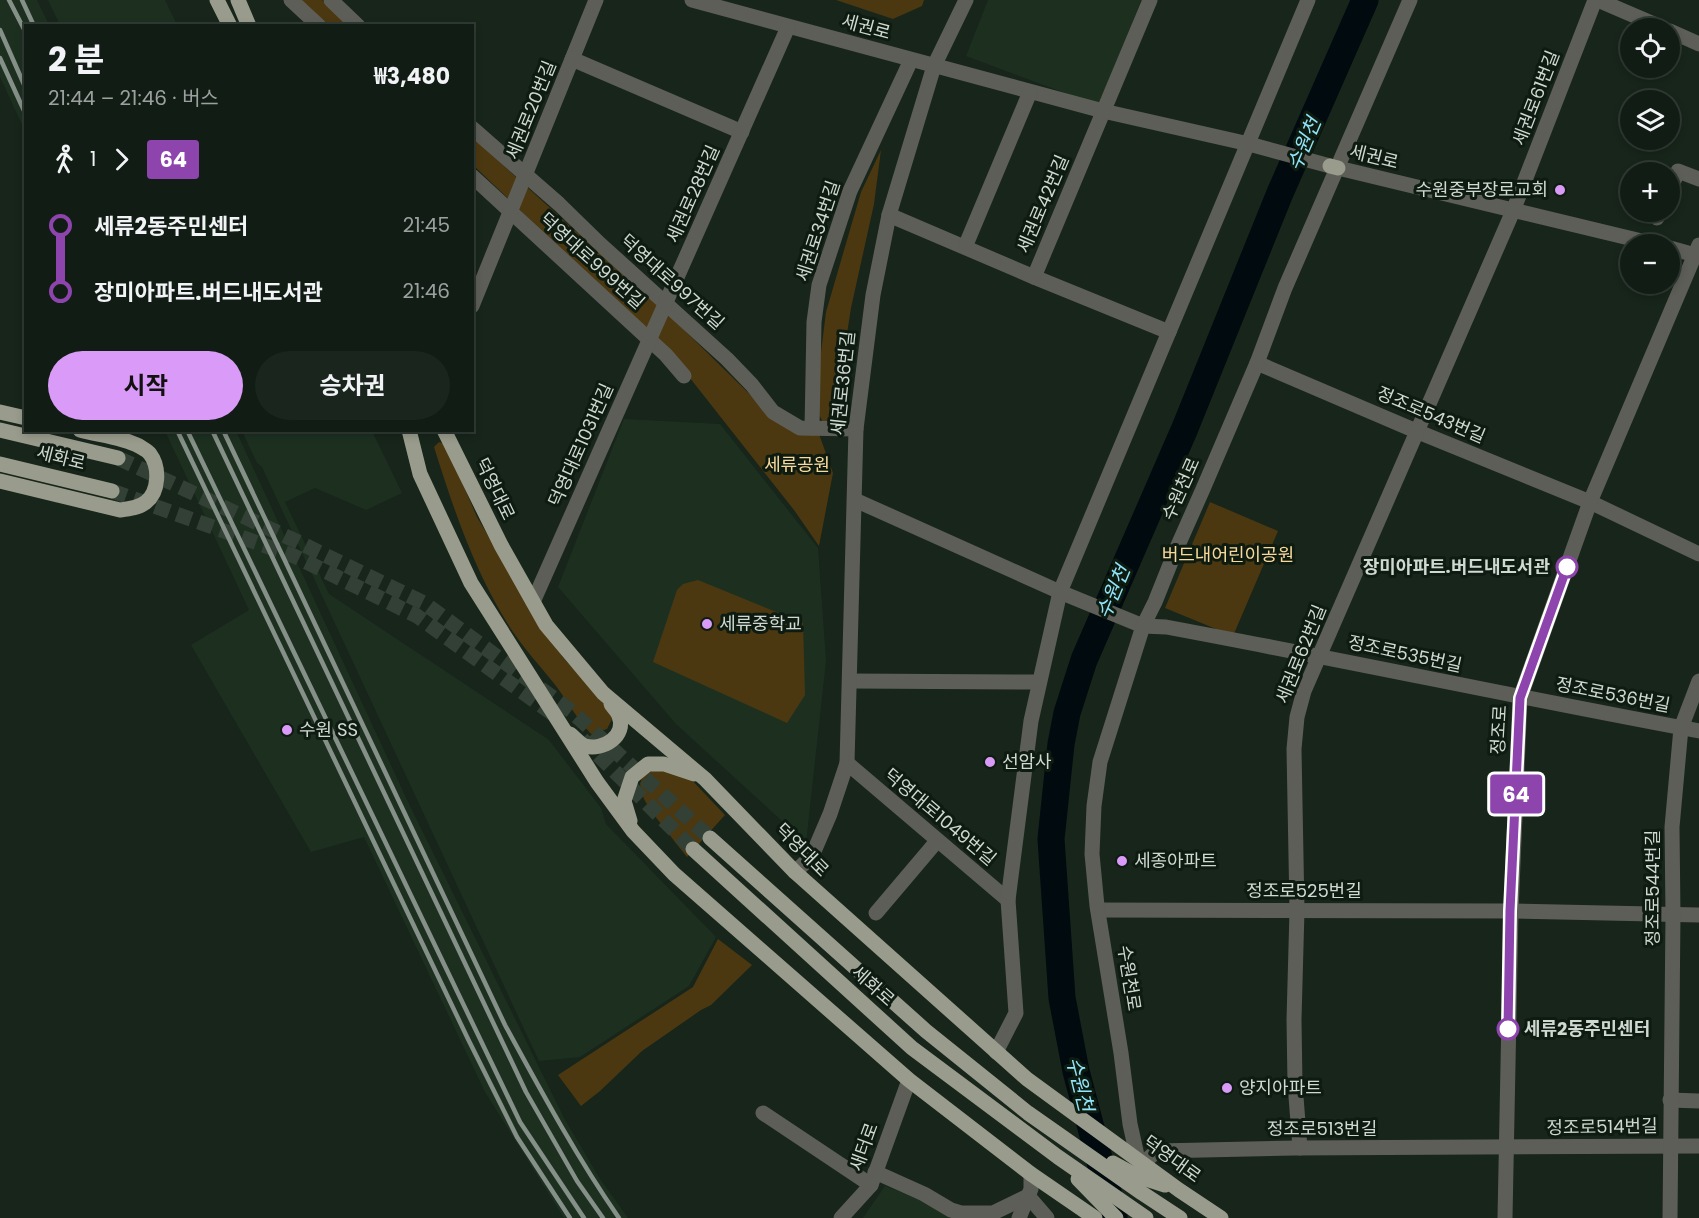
<!DOCTYPE html>
<html lang="ko">
<meta charset="utf-8">
<style>
:root{--surface:#111c14;--page:#1a251d;--text:#f1f3f6;--muted:#9ca1a0;--line:#303a34;--accent:#da9af7}
body{margin:0;font-family:Poppins,"Noto Sans KR",sans-serif;background:var(--page);color:var(--text);height:100vh;display:flex;flex-direction:column;font-size:22px;white-space:nowrap}
*{box-sizing:border-box;margin:0}
p{font-size:20px;color:var(--muted)}
.icon{flex:none;width:33px;height:33px;fill:none;stroke:currentColor;stroke-width:2;stroke-linecap:round;stroke-linejoin:round}
.map{position:relative;flex:1;overflow:hidden}
.panel{position:absolute;left:24px;top:24px;width:450px;height:408px;display:flex;flex-direction:column;background:var(--surface);border-radius:0px;box-shadow:0 3px 9px #0003,0 0 0 2px var(--line)}
.panel>*{flex:none}
.badge{padding:0 12px;border-radius:4px;font-size:21px;line-height:39px}
.buttons{position:absolute;left:1620px;top:18px;display:grid;gap:12px}
.buttons a{display:grid;place-items:center;width:60px;height:60px;border-radius:50%;background:var(--surface);box-shadow:0 3px 9px #0003,0 0 0 2px var(--line);font-size:30px}
.map>.badge{position:absolute;translate:-50% -50%;box-shadow:0 0 0 3px #fff}
.legs{display:flex;align-items:center;gap:9px;height:66px;padding:0 24px;font-size:20px}
.legs p{margin-inline-start:auto}
.head{display:flex;align-items:center;justify-content:space-between;height:102px;padding:0 24px}
h1{font-size:33px;font-weight:700;line-height:45px}
.button{display:flex;gap:12px;margin-top:auto;padding:12px 24px}
.button a{flex:1;height:69px;border-radius:36px;background:var(--accent);color:#111;font-size:24px;font-weight:700;line-height:69px;text-align:center}
.button a+a{background:var(--page);color:var(--text)}
ul{padding:0 24px;list-style:none}
li{display:flex;align-items:center;gap:21px;height:66px;font-size:22px}
li i{display:grid;place-items:center;width:9px;height:100%;margin:0 8px;background:currentColor}
li i::after{content:'';width:15px;height:15px;margin:-8px;border:4px solid;border-radius:50%;background:var(--surface)}
li p{margin-inline-start:auto}
li:first-child i{background:linear-gradient(#0000 50%,currentColor 0)}
li:last-child i{background:linear-gradient(currentColor 50%,#0000 0)}
.map>svg:first-child{display:block}
.built{fill:#1d3020}
.green{fill:#4b3810}
.lines{fill:none;stroke-linecap:round;stroke-linejoin:round}
.river{stroke:#000a0f;stroke-width:27}
.major-tunnel{stroke:#334035;stroke-width:15;stroke-dasharray:15 8;stroke-linecap:butt}
.minor{stroke:#5d5e57;stroke-width:15}
.major{stroke:#999c8c;stroke-width:15}
.rail{stroke:#859088;stroke-width:4.5}
.line-1-casing{stroke:#fff;stroke-width:14}
.line-1{stroke:#8e44ad;stroke-width:9}
.poi-dot{fill:#da9af7;stroke:#0e1b11;stroke-width:2}
.stop-1-dot{fill:#fff;stroke:#8e44ad;stroke-width:3}
.labels{text-anchor:middle;stroke-width:6;stroke-linejoin:round;paint-order:stroke}
.street-label{font-size:18px;fill:#cfd8d1;stroke:#0e1b11}
.poi-label{font-size:18px;fill:#cfd8d1;stroke:#0e1b11;text-anchor:start}
.park-label{font-size:18px;fill:#f9d99b;stroke:#0e1b11}
.stop-label{font-size:18px;font-weight:bold;fill:#cfd8d1;stroke:#0e1b11;text-anchor:end}
.water-label{font-size:20px;font-style:italic;fill:#91e5fa;stroke:#0e1b11}
</style>
<div class="map">
<svg width="1699" height="1218" viewBox="0 0 1699 1218">
<rect width="100%" height="100%" fill="#17251a"/>
<g class="built">
<polygon points="0,0 37,0 49,25 26,26 25,131 0,77"/>
<polygon points="48,0 165,0 177,25 60,25"/>
<polygon points="988,0 1141,0 1100,106 966,56"/>
<polygon points="624,419 720,424 818,548 826,661 806,843 676,724 558,587"/>
<polygon points="165,431 236,431 409,804 564,1118 600,1179 628,1218 564,1218 485,1092 364,837 311,852 191,645 249,610"/>
<polygon points="242,431 372,431 402,493 366,510 315,488 285,502 329,594 549,740 601,808 606,824 716,937 689,986 580,1057 539,1061 262,467 257,463"/>
<polygon points="885,1186 922,1200 949,1218 863,1218"/>
</g>
<g class="green">
<polygon points="298,0 322,0 350,25 326,25"/>
<polygon points="836,0 924,0 922,6 893,19"/>
<polygon points="472,137 679,325 770,414 819,434 833,473 819,546 794,510 671,354 473,165"/>
<polygon points="881,150 874,204 851,308 843,359 840,413 832,421 823,423 819,414 820,360 826,312 861,192"/>
<path d="M 439,442 L 442,443 L 447,448 L 477,517 L 548,637 L 566,661 L 611,709 L 612,719 L 607,729 L 591,734 C 577,719 568,702 556,686 C 542,668 526,651 513,632 C 476,576 454,511 434,447 Z"/>
<polygon points="1210,502 1278,531 1233,636 1165,608"/>
<polygon points="698,580 803,623 805,695 787,723 653,662 677,590 683,584"/>
<path d="M 661,769 L 687,775 L 725,815 L 687,857 C 679,847 671,837 663,826 C 649,808 621,775 661,769 Z"/>
<polygon points="718,939 752,965 711,1005 701,1010 642,1051 600,1091 581,1106 558,1075 693,987"/>
</g>
<g class="lines">
<polyline class="river" points="1114,1215 1076,1071 1062,998 1051,839 1061,744 1067,713 1084,660 1185,428 1280,193 1365,0"/>
<g class="major-tunnel">
<polyline points="118,458 296,541 424,603 571,711 710,838"/>
<polyline points="112,491 294,556 417,616 553,714"/>
<polyline points="582,739 693,849"/>
</g>
<g class="minor">
<polyline points="291,0 319,26"/>
<polyline points="331,0 358,26"/>
<polyline points="692,0 1103,111 1249,144 1330,166"/>
<polyline points="1598,0 1663,28"/>
<polyline points="1670,31 1699,44"/>
<polyline points="572,59 742,132"/>
<polyline points="472,128 559,204 600,244 727,359 752,385 773,412 800,428 856,429"/>
<polyline points="1338,168 1654,244"/>
<polyline points="472,176 666,355 684,376"/>
<polyline points="1670,190 1678,171 1699,179"/>
<polyline points="889,215 1034,277 1169,332"/>
<polyline points="1657,218 1660,212"/>
<polyline points="965,247 1030,92"/>
<polyline points="1670,248 1699,256"/>
<polyline points="1034,277 1150,0"/>
<polyline points="472,306 596,0"/>
<polyline points="1257,363 1416,431 1590,502 1699,554"/>
<polyline points="812,428 814,322 819,285 850,191 911,60"/>
<path d="M 855,500 L 1060,592 L 1143,626 L 1166,627 C 1344,660 1521,698 1699,731"/>
<polyline points="533,602 788,27"/>
<polyline points="850,681 1039,682"/>
<polyline points="847,763 1008,900"/>
<polyline points="795,872 812,856 830,814 847,763 856,429 873,295 889,215 934,66 966,0"/>
<polyline points="1098,910 1511,911 1699,915"/>
<polyline points="876,913 937,841"/>
<polyline points="996,1052 1016,1013 1008,900 1031,721 1060,592 1308,0"/>
<polyline points="1670,1100 1699,1101"/>
<polyline points="763,1113 871,1185"/>
<polyline points="1300,1148 1295,1084 1294,1020 1297,910 1294,749 1297,717 1304,691 1513,211 1595,0"/>
<polyline points="1138,1160 1130,1124 1121,1053 1097,906 1092,854 1094,806 1100,762 1143,626 1155,602 1175,552 1203,489 1257,363 1285,288 1410,0"/>
<polyline points="1143,1163 1157,1151 1295,1148 1699,1146"/>
<polyline points="875,1172 924,1194 951,1210 961,1213 993,1213 1028,1196"/>
<polyline points="1028,1196 1047,1218"/>
<polyline points="841,1218 871,1185 909,1080"/>
<polyline points="1019,1218 1031,1189 1031,1174"/>
<polyline points="1505,1218 1511,911 1520,698 1590,502 1699,245"/>
<polyline points="1670,1218 1673,915 1672,827 1681,728 1699,681"/>
</g>
<g class="major">
<polyline points="217,0 230,26"/>
<polyline points="238,0 249,26"/>
<polyline points="1330,166 1338,168"/>
<polyline points="0,412 26,418"/>
<polyline points="0,430 118,458"/>
<polyline points="409,430 420,474 471,583 597,782 633,831 674,874 909,1080 1031,1174 1095,1218"/>
<polyline points="444,430 501,545 546,625 603,693 705,779 795,872 1027,1079 1179,1190 1221,1218"/>
<polyline points="0,464 112,491"/>
<path d="M 0,481 L 120,510 C 129,509 139,508 146,502 C 159,492 160,467 150,454 C 148,451 142,448 139,446 C 122,437 98,435 80,430"/>
<path d="M 570,734 C 574,737 580,744 585,746 C 603,751 627,736 619,716 C 618,712 613,707 611,704"/>
<polyline points="630,821 624,801 632,777 648,764 664,764 694,774"/>
<polyline points="710,838 926,1031 1028,1113 1142,1193 1180,1218"/>
<polyline points="693,849 912,1048 1058,1157 1146,1218"/>
<polyline points="1113,1163 1137,1176 1165,1185"/>
<polyline points="1078,1179 1116,1218"/>
</g>
<g class="rail">
<polyline points="9,0 26,33"/>
<polyline points="22,0 34,26"/>
<polyline points="0,30 26,89"/>
<polyline points="0,58 26,115"/>
<polyline points="177,430 468,1039 517,1137 570,1218"/>
<polyline points="187,430 520,1122 584,1218"/>
<polyline points="212,430 526,1092 577,1181 603,1218"/>
<path d="M 223,430 L 505,1025 C 541,1091 576,1156 619,1218"/>
</g>
</g>
<g class="lines">
<defs>
<polyline id="line-1" points="1508,1029 1510,911 1520,698 1567,567"/>
</defs>
<use href="#line-1" class="line-1-casing"/>
<use href="#line-1" class="line-1"/>
</g>
<g class="poi-dot">
<circle cx="1560" cy="190" r="6"/>
<circle cx="707" cy="624" r="6"/>
<circle cx="287" cy="730" r="6"/>
<circle cx="990" cy="762" r="6"/>
<circle cx="1122" cy="861" r="6"/>
<circle cx="1227" cy="1088" r="6"/>
</g>
<g class="stop-1-dot">
<circle cx="1567" cy="567" r="10"/>
<circle cx="1508" cy="1029" r="10"/>
</g>
<g class="labels">
<g class="street-label">
<text transform="translate(866 27) rotate(15)" y="6">세권로</text>
<text transform="translate(1536 98) rotate(-69)" y="6">세권로61번길</text>
<text transform="translate(531 110) rotate(-68)" y="6">세권로20번길</text>
<text transform="translate(1374 157) rotate(14)" y="6">세권로</text>
<text transform="translate(693 194) rotate(-66)" y="6">세권로28번길</text>
<text transform="translate(1043 204) rotate(-67)" y="6">세권로42번길</text>
<text transform="translate(818 231) rotate(-72)" y="6">세권로34번길</text>
<text transform="translate(592 261) rotate(42)" y="6">덕영대로999번길</text>
<text transform="translate(672 282) rotate(42)" y="6">덕영대로997번길</text>
<text transform="translate(843 383) rotate(-84)" y="6">세권로36번길</text>
<text transform="translate(1431 415) rotate(23)" y="6">정조로543번길</text>
<text transform="translate(581 445) rotate(-66)" y="6">덕영대로1031번길</text>
<text transform="translate(61 458) rotate(14)" y="6">세화로</text>
<text transform="translate(495 489) rotate(64)" y="6">덕영대로</text>
<text transform="translate(1181 489) rotate(-66)" y="6">수원천로</text>
<text transform="translate(1301 654) rotate(-68)" y="6">세권로62번길</text>
<text transform="translate(1405 654) rotate(12)" y="6">정조로535번길</text>
<text transform="translate(1613 695) rotate(11)" y="6">정조로536번길</text>
<text transform="translate(1499 730) rotate(-87)" y="6">정조로</text>
<text transform="translate(940 817) rotate(40)" y="6">덕영대로1049번길</text>
<text transform="translate(802 850) rotate(45)" y="6">덕영대로</text>
<text transform="translate(1653 888) rotate(-90)" y="6">정조로544번길</text>
<text x="1304" y="897">정조로525번길</text>
<text transform="translate(1129 978) rotate(81)" y="6">수원천로</text>
<text transform="translate(873 986) rotate(42)" y="6">세화로</text>
<text transform="translate(1602 1127) rotate(-1)" y="6">정조로514번길</text>
<text x="1322" y="1135">정조로513번길</text>
<text transform="translate(864 1147) rotate(-70)" y="6">새터로</text>
<text transform="translate(1172 1159) rotate(36)" y="6">덕영대로</text>
</g>
<g class="poi-label">
<text x="1548" y="196" text-anchor="end">수원중부장로교회</text>
<text x="719" y="630">세류중학교</text>
<text x="299" y="736">수원 SS</text>
<text x="1002" y="768">선암사</text>
<text x="1134" y="867">세종아파트</text>
<text x="1239" y="1094">양지아파트</text>
</g>
<g class="park-label">
<text x="797" y="471">세류공원</text>
<text x="1228" y="561">버드내어린이공원</text>
</g>
<g class="stop-label">
<text x="1550" y="573">장미아파트.버드내도서관</text>
<text x="1524" y="1035" text-anchor="start">세류2동주민센터</text>
</g>
<g class="water-label">
<text transform="translate(1304 144) rotate(-67)" y="7">수원천</text>
<text transform="translate(1113 592) rotate(-67)" y="7">수원천</text>
<text transform="translate(1080 1084) rotate(76)" y="7">수원천</text>
</g>
</g>
</svg>
<div class="buttons">
<a><svg class="icon" aria-label="locate" viewBox="0 0 24 24"><circle cx="12" cy="12" r="6"/><path d="M12 2v4M12 18v4M2 12h4M18 12h4"/></svg></a>
<a><svg class="icon" aria-label="layers" viewBox="0 0 24 24"><path d="M12 4l9 5-9 5-9-5zM3 14l9 5 9-5"/></svg></a>
<a>+</a>
<a>−</a>
</div>
<b class="badge" style="left:1516px;top:794px;background:#8e44ad;color:#fff">64</b>
<section class="panel">
<div class="head"><div><h1>2 분</h1><p>21:44 – 21:46 · 버스</p></div><b>₩3,480</b></div>
<div class="legs"><svg class="icon" aria-label="walk" viewBox="0 0 24 24"><circle cx="13" cy="4" r="2"/><path d="M13 8l-2 6 4 7M11 14l-3 7M7 12l3-4h3l4 4"/></svg>1<svg class="icon" aria-label="forward" viewBox="0 0 24 24"><path d="M9 5l7 7-7 7"/></svg><b class="badge" style="background:#8e44ad;color:#fff">64</b></div>
<ul>
<li><i style="color:#8e44ad"></i><b>세류2동주민센터</b><p>21:45</p></li>
<li><i style="color:#8e44ad"></i><b>장미아파트.버드내도서관</b><p>21:46</p></li>
</ul>
<div class="button"><a>시작</a><a>승차권</a></div>
</section>
</div>
